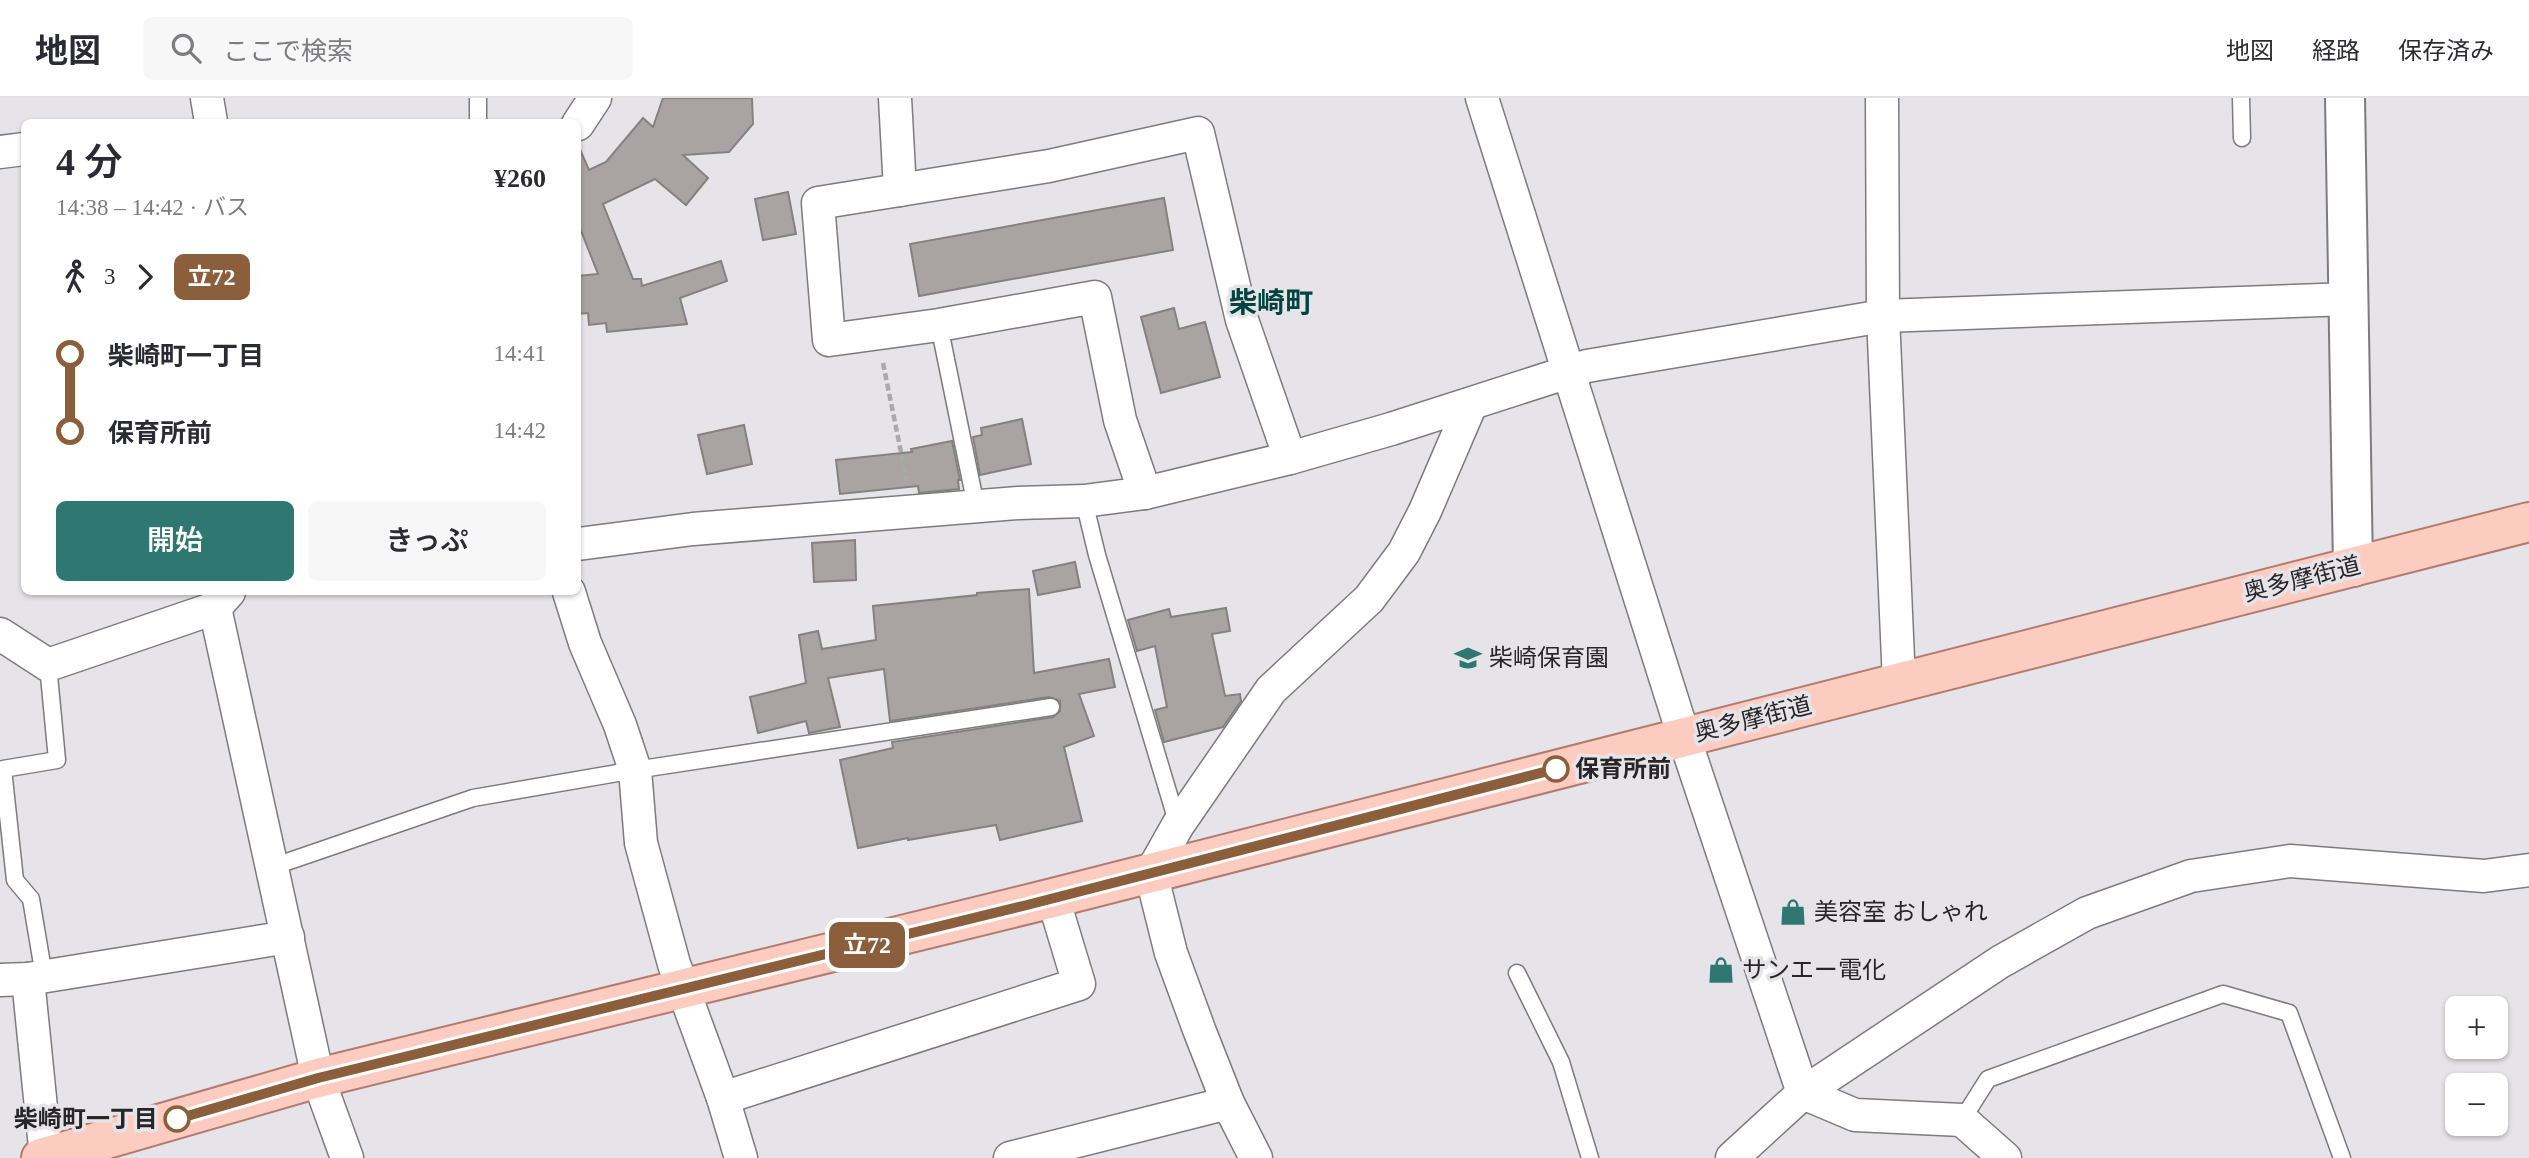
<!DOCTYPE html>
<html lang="ja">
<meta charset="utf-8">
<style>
:root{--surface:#fff;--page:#f7f7f7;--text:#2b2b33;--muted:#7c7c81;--line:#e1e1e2;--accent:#2f7771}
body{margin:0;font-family:"Times New Roman","Noto Sans JP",serif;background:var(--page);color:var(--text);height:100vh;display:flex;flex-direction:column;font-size:26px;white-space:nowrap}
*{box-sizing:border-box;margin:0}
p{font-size:23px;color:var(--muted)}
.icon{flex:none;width:38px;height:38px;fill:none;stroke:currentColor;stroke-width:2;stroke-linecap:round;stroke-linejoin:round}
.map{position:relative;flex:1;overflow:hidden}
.side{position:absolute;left:21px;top:21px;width:560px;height:476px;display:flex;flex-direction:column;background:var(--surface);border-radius:10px;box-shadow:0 2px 5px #0004}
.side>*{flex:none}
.badge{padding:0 14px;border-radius:10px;font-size:24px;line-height:46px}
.tools{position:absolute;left:2445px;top:898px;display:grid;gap:14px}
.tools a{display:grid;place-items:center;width:63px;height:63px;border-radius:10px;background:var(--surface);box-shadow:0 2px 5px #0004;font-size:35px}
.map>.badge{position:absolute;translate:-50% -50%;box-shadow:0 0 0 4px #fff}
.legs{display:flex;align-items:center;gap:10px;height:77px;padding:0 35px;font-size:23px}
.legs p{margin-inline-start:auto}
.head{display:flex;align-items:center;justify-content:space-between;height:119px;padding:0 35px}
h1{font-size:38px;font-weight:600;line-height:52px}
.cta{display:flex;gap:14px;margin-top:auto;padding:14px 35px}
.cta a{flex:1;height:80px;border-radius:10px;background:var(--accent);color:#fff;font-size:28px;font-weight:600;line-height:80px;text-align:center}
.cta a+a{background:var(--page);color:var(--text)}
ul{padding:0 35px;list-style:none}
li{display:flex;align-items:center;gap:24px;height:77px;font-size:26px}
li i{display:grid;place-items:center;width:10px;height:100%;margin:0 9px;background:currentColor}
li i::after{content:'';width:18px;height:18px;margin:-9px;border:5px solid;border-radius:50%;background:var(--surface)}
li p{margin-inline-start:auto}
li:first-child i{background:linear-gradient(#0000 50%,currentColor 0)}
li:last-child i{background:linear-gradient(currentColor 50%,#0000 0)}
header{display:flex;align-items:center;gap:42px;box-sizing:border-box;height:98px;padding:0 35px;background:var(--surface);border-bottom:2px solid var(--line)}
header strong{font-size:33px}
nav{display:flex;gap:38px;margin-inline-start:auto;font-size:24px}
.search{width:490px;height:63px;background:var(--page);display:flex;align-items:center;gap:18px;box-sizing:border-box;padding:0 24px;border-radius:10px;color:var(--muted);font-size:26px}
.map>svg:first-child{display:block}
.building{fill:#a9a4a3;stroke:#86817f;stroke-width:2}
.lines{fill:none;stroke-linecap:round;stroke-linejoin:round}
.service-casing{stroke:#7d7b7f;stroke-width:19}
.minor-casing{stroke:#7d7b7f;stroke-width:35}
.tertiary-casing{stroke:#7d7b7f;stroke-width:42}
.primary-casing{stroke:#b17c6f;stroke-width:42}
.path{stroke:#a9a8ab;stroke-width:4.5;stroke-dasharray:7 3.5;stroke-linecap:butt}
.service{stroke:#fff;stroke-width:16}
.minor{stroke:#fff;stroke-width:32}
.tertiary{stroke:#fff;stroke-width:38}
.primary{stroke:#fdccc0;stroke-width:38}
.line-1-casing{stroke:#fff;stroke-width:16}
.line-1{stroke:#8b5e3c;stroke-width:10}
.stop-1-dot{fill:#fff;stroke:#8b5e3c;stroke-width:3.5}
.labels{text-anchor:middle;stroke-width:7;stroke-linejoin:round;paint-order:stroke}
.street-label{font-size:24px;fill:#272627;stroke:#e6e4e8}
.poi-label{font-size:24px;fill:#272627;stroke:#e6e4e8;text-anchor:start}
.stop-label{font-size:24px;font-weight:bold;fill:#272627;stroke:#e6e4e8;text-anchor:start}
.quarter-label{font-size:28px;font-weight:bold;fill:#024440;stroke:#e6e4e8}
</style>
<header>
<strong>地図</strong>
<div class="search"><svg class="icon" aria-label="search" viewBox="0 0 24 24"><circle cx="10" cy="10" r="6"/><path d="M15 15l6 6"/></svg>ここで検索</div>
<nav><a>地図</a><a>経路</a><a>保存済み</a></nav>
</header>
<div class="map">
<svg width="2529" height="1060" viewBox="0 0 2529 1060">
<rect width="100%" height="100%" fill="#e6e4e8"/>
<g class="building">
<polygon points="663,0 752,0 753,26 729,54 683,57 708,80 686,107 655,81 603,106 633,181 641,181 642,188 721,163 727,183 680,200 687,226 607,234 606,225 589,227 588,215 578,216 578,178 598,176 578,125 578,47 589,72 606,64 643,20 653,29"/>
<polygon points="788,94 796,136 763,142 755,101"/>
<polygon points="1164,100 1173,152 919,198 910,146"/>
<polygon points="1174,210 1179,231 1205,224 1220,279 1161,295 1141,219"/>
<polygon points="1022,321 1031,366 980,377 973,339 982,337 981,330"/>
<polygon points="744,327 752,366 707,376 698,337"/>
<polygon points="952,343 960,382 958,382 959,391 919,395 918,388 840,396 836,362 912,354 911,351"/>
<polygon points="855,442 856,482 814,484 812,445"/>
<polygon points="1075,464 1080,489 1038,497 1033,473"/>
<polygon points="1029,491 1034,575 1109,561 1115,589 1079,596 1094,638 1064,649 1082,723 1000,742 996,727 908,742 908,740 858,750 840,662 893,650 892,644 1053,619 1060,613 1060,603 1049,599 890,623 884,571 828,580 840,629 809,635 806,623 758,635 750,599 806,585 799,537 818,533 822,551 876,542 873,508 977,497 977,495"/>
<polygon points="1226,510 1230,533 1212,536 1225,598 1240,596 1241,603 1223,629 1164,644 1155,612 1167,609 1155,548 1137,553 1128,522 1169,511 1171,519"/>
</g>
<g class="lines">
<defs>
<g id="service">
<polyline points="478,0 478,24"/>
<polyline points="2241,0 2242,40"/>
<polyline points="939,227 976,408"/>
<polyline points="1084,403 1097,457 1178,727"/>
<polyline points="272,769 473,700 635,672 1051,609"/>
<polyline points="1517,875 1561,964 1590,1060"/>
<polyline points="44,878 31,801 15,782 3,671 57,662 48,567"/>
<polyline points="1962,1022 1988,981 2223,896 2289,915 2342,1060"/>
</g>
<g id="minor">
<polyline points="207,0 211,24"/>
<polyline points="895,0 900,92"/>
<polyline points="1482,0 1684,639 1803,995 1855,1017 1962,1022 2005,1060"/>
<polyline points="1882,0 1883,218 1899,584"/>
<polyline points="578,26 595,0"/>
<polyline points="0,54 24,51"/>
<polyline points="1145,395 1120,322 1095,199 939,227 829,242 818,105 1049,68 1198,35 1242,222 1290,360"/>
<polyline points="578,446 693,431 1018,405 1084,403 1145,395 1290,360 1391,331 1587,268 1883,218 2350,201"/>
<polyline points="229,494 215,510 318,980 347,1060"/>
<polyline points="569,494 585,545 620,627 635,672 641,745 674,866 723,1000 741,1060"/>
<polyline points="0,536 48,567 215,510"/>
<polyline points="28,881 46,1059"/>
<polyline points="0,882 28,881 288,839"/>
<polyline points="723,1000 1079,886 1053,800"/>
<polyline points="1010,1060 1228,1005"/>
<polyline points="1256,1060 1228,1005 1200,934 1171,855 1151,775 1178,727 1271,592 1369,501 1404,454 1425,413 1471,306"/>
<polyline points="1732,1060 1803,995 2000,864 2087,815 2191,778 2290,763 2484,778 2529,772"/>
</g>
<polyline id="tertiary" points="2345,0 2353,469"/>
<polyline id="primary" points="41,1060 318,980 1053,800 2529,424"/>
</defs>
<use href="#service" class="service-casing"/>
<use href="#minor" class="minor-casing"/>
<use href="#tertiary" class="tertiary-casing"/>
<use href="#primary" class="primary-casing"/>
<polyline class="path" points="883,265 907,384"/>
<use href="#service" class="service"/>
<use href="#minor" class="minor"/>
<use href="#tertiary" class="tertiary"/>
<use href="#primary" class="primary"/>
</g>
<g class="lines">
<defs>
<polyline id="line-1" points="177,1021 318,980 1027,807 1556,671"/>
</defs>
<use href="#line-1" class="line-1-casing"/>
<use href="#line-1" class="line-1"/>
</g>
<defs>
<symbol id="school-bare" viewBox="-9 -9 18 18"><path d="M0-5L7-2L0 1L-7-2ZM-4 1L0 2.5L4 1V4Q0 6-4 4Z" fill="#2f7771" stroke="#e6e4e8" stroke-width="2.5" paint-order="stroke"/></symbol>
<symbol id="shop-bare" viewBox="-9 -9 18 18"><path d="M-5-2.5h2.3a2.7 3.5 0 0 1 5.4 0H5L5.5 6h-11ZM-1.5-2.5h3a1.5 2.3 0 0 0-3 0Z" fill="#2f7771" stroke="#e6e4e8" stroke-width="2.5" paint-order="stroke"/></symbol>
</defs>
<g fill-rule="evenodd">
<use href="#school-bare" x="1449" y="541" width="38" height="38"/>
<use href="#shop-bare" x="1774" y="795" width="38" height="38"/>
<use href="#shop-bare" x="1702" y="853" width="38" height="38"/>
</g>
<g class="stop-1-dot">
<circle cx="1556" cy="671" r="12"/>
<circle cx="177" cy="1021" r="12"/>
</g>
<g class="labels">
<g class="street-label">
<text transform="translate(2302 481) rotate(-14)" y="8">奥多摩街道</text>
<text transform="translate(1753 621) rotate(-14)" y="8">奥多摩街道</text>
</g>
<g class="poi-label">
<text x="1489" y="568">柴崎保育園</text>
<text x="1814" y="822">美容室 おしゃれ</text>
<text x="1742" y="880">サンエー電化</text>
</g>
<g class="stop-label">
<text x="1575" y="679">保育所前</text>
<text x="158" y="1029" text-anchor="end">柴崎町一丁目</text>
</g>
<g class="quarter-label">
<text x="1271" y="214">柴崎町</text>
</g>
</g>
</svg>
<div class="tools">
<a>+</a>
<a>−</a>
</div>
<b class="badge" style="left:867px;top:847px;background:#8b5e3c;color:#fff">立72</b>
<section class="side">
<div class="head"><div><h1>4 分</h1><p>14:38 – 14:42 · バス</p></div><b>¥260</b></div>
<div class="legs"><svg class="icon" aria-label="walk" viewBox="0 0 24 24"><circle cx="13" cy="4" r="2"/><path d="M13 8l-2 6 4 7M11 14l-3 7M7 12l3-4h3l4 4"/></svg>3<svg class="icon" aria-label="forward" viewBox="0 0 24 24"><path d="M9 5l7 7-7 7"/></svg><b class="badge" style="background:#8b5e3c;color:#fff">立72</b></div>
<ul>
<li><i style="color:#8b5e3c"></i><b>柴崎町一丁目</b><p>14:41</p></li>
<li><i style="color:#8b5e3c"></i><b>保育所前</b><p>14:42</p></li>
</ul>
<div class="cta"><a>開始</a><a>きっぷ</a></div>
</section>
</div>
